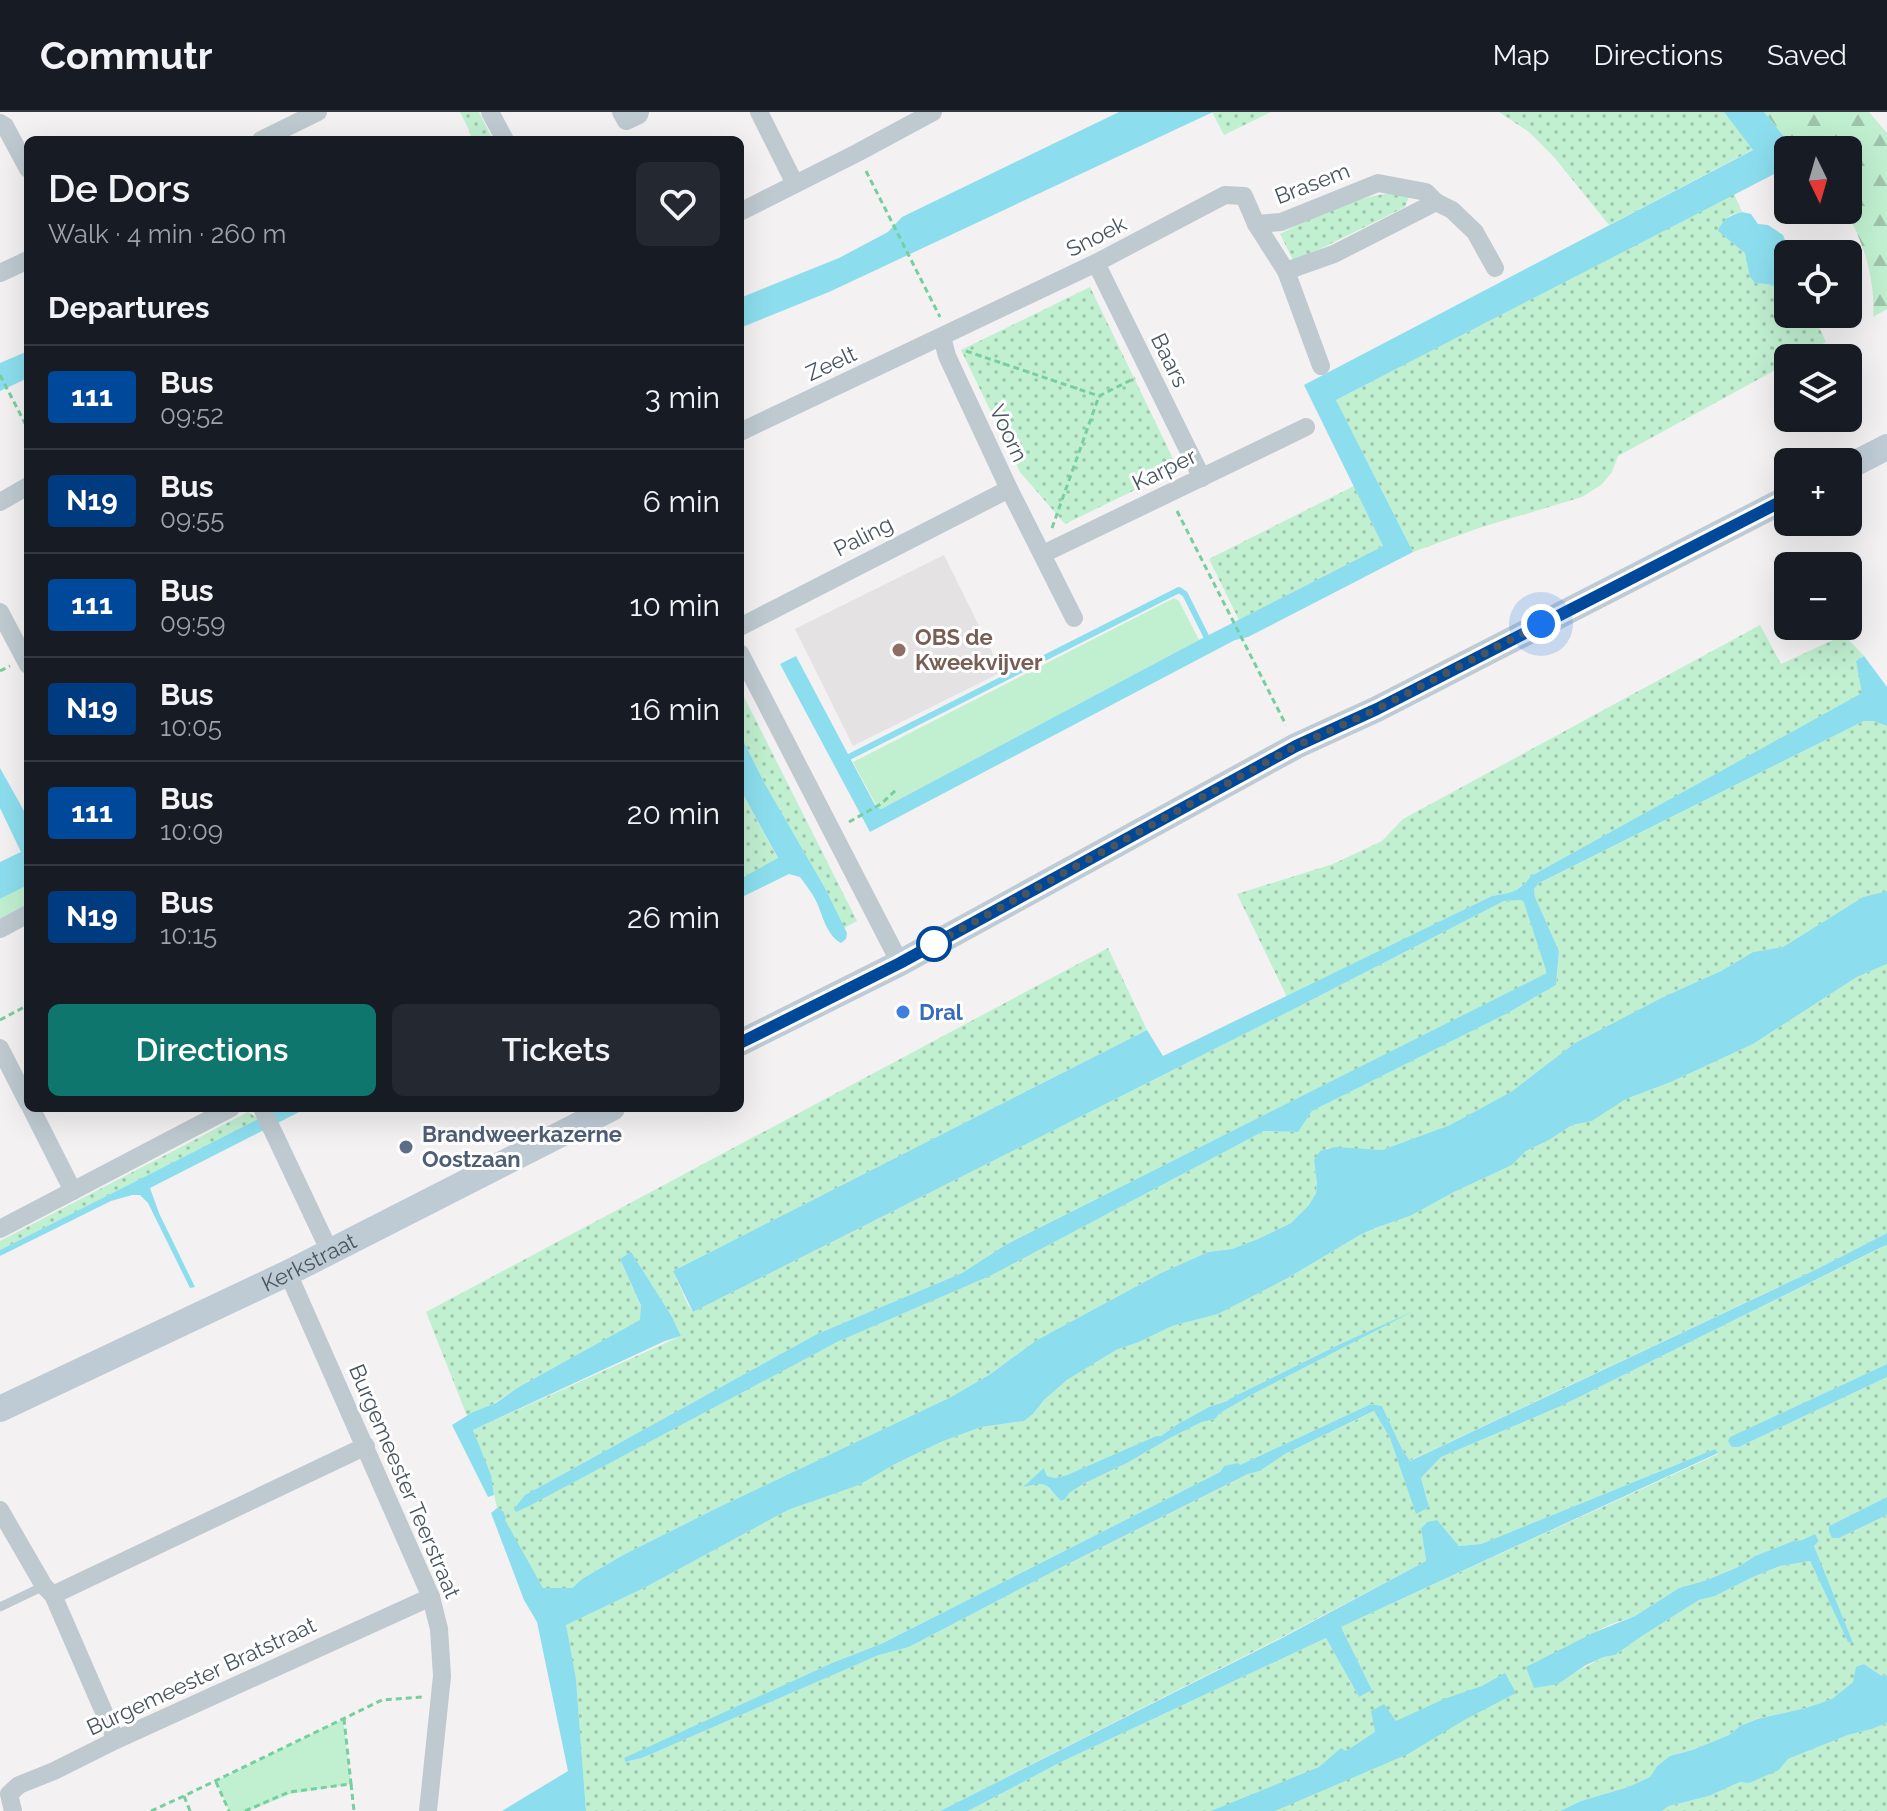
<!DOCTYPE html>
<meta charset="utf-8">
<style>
:root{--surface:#171b24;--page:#242831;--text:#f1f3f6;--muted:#9ea1a6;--line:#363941;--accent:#0f766e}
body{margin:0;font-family:Raleway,sans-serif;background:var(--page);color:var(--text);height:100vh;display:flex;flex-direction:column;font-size:30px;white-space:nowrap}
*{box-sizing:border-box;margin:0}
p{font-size:26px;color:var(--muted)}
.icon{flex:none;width:44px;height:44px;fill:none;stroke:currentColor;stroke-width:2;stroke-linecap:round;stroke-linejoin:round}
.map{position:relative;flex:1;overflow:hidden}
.details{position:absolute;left:24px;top:24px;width:720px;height:976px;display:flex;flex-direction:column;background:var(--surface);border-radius:12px;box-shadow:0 8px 32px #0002}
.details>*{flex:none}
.badge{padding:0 16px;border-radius:6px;font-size:28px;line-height:52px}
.needle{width:52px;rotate:175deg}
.buttons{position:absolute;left:1774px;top:24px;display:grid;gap:16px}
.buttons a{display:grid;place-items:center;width:88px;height:88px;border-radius:12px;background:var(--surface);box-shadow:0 8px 32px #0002;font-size:40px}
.you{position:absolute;width:40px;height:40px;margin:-20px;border:6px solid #fff;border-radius:50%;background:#1a73e8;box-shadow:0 0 0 12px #1a73e833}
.map>.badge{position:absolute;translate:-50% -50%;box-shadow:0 0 0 4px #fff}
h2{padding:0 24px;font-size:30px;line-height:72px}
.round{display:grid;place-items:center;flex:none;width:84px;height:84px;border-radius:12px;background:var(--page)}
.summary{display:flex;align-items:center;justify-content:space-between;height:136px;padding:0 24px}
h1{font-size:38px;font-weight:600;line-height:60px}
.cta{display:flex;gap:16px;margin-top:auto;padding:16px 24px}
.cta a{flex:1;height:92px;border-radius:12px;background:var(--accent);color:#fff;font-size:32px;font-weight:600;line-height:92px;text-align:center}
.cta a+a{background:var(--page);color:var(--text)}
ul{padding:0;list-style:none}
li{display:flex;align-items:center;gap:24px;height:104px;padding:0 24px;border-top:2px solid var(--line)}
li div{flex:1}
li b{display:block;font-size:30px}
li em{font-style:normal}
li .badge{min-width:88px;font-weight:700;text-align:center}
header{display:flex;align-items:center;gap:48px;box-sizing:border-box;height:112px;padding:0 40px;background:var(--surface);border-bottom:2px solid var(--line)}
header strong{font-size:38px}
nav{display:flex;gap:44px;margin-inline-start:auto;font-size:28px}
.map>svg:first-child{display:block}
.education{fill:#e4e2e3}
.grass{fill:url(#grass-dots);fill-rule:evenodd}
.forest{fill:url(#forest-firs)}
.green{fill:#c0f0d0}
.water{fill:#8cdeee}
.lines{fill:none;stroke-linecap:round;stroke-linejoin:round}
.stream{stroke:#8cdeee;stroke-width:6}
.path{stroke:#77cfa0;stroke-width:3;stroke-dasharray:6 4;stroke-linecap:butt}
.lane{stroke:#bec9d0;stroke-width:9}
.street{stroke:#bec9d0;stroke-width:18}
.secondary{stroke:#becad4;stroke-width:26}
.line-casing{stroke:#fff;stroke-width:18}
.line{stroke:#004899;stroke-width:12}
.walk{stroke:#48555f;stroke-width:8;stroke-dasharray:0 14.4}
.education-dot{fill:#8d6e63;stroke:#fff;stroke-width:3}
.stop-dot{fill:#fff;stroke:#004899;stroke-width:4}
.shop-dot{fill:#3f7fe0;stroke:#fff;stroke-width:3}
.service-dot{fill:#5c6f8a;stroke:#fff;stroke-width:3}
.labels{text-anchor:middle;stroke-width:6;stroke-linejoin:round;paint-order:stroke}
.street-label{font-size:22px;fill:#48555f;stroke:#fff}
.education-label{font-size:22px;font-weight:bold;fill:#785e54;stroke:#fff;text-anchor:start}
.shop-label{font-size:22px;font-weight:bold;fill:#366cbe;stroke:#fff;text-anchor:start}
.service-label{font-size:22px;font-weight:bold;fill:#4e5e75;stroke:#fff;text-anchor:start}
</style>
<header>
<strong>Commutr</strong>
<nav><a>Map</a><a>Directions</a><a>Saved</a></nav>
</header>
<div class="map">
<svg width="1887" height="1699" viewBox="0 0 1887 1699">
<defs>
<pattern id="grass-dots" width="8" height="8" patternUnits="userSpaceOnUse" patternTransform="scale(2)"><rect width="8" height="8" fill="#c0f0d0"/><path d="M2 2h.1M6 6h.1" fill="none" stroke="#9ec5ac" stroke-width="1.8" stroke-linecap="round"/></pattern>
<pattern id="forest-firs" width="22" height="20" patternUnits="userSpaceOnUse" patternTransform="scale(2)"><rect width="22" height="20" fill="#c0f0d0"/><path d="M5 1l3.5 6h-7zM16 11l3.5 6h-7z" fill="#9ec5ac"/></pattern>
</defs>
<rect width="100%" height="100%" fill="#f3f1f1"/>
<polygon class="education" points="944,443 1002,560 853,634 795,517"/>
<g class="grass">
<polygon points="460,0 479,0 493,28 472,28 469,18"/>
<polygon points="1212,0 1271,0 1224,23"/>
<polygon points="1499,0 1724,0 1754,37 1609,113 1554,45 1529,20"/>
<path d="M 1391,81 L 1409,85 L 1405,95 L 1294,150 L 1280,122 C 1315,104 1352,86 1391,81 Z"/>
<polygon points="1734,82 1742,100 1730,103 1719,119 1746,141 1750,165 1755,171 1774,173 1780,176 1783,184 1783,195 1788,198 1788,202 1813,202 1826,230 1797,246 1788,246 1788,251 1618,344 1612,360 1601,373 1582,385 1479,416 1413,440 1336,288"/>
<polygon points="1090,175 1178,357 1065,412 1020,360 961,238"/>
<polygon points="1354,374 1383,434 1239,508 1209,447"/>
<path d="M 1760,513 L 1781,552 L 1844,523 L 1864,544 L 1856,549 L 1863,581 L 1531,764 C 1519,780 1512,781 1492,784 L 1287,885 L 1237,782 L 1333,752 L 1382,729 L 1403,707 Z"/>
<polygon points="740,577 857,809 844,816 825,776 765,672 740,622"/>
<polygon points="1864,609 1873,609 1887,614 1887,779 1863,785 1783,835 1753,840 1721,859 1661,886 1575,931 1512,980 1450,1013 1382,1038 1327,1036 1314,1049 1317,1072 1316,1081 1309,1093 1291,1111 1258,1127 1232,1137 1208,1140 1161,1161 1037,1228 989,1263 951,1285 715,1397 623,1443 582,1467 572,1476 543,1476 504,1408 503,1399 497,1396 490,1363 473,1318 681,1224 671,1203 631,1141 620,1147 641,1195 641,1208 517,1276 493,1292 467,1304 426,1200 1108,836 1147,918 673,1159 688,1193 693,1200 1292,898 1504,789 1523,788 1548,861 1007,1132 962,1161 817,1222 525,1383 837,1230 990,1164 1264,1019 1297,1020 1312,999 1506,902 1556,873 1559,839 1535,785 1534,777 1539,771"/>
<polygon points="740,677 778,747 740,767"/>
<path d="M 1887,852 L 1887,1121 L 1819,1156 L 1409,1349 L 1402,1337 L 1382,1294 L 1371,1292 L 1240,1353 L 1224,1354 L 1220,1360 L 883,1531 L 832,1551 L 624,1647 L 625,1650 L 642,1646 L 879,1543 L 909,1535 L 1062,1455 L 1248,1362 L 1260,1359 L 1285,1342 L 1375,1299 L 1390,1326 L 1395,1340 L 1429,1395 L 1421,1366 L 1441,1345 L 1561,1294 L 1887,1133 L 1887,1252 L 1731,1325 L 1739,1335 L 1887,1265 L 1887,1385 L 1829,1414 L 1839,1426 L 1887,1403 L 1887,1563 L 1882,1564 L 1864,1552 L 1856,1560 L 1853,1570 L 1832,1587 L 1806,1596 L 1756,1607 L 1740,1614 L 1729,1623 L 1692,1638 L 1670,1644 L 1657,1654 L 1650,1665 L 1628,1675 L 1581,1689 L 1560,1699 L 968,1699 L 1061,1650 L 1326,1526 L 1359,1585 L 1372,1578 L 1341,1515 L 1718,1342 L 1715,1337 L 1481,1432 L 1459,1434 L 1437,1408 L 1421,1416 L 1426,1449 L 1282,1525 L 940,1699 L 586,1699 L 576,1567 L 565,1513 L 646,1475 L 788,1398 L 859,1373 L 897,1351 L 941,1330 L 981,1315 L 1024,1309 L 1033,1302 L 1044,1288 L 1067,1268 L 1116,1238 L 1139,1230 L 1172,1214 L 1218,1202 L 1286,1167 L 1360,1123 L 1375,1116 L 1410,1104 L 1454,1080 L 1512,1053 L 1526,1039 L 1549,1028 L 1572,1013 L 1592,1009 L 1626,987 L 1671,970 L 1753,932 L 1857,865 ZM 1393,1209 L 1255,1281 L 1220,1301 L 1215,1307 L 1202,1310 L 1170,1326 L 1129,1350 L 1083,1372 L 1068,1381 L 1050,1378 C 1045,1368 1035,1371 1025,1373 L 1045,1357 L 1047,1364 L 1055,1366 L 1067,1363 L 1156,1324 L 1161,1324 L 1179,1312 L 1209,1295 L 1227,1289 L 1231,1286 L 1340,1232 ZM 1815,1423 L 1819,1429 L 1814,1434 L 1848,1529 L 1810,1449 L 1780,1454 L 1753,1465 L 1715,1484 L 1699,1488 L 1642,1524 L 1615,1543 L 1604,1545 L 1572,1562 L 1565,1536 L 1609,1513 L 1635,1504 L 1679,1476 L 1707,1468 L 1738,1455 L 1755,1444 L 1793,1429 L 1802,1428 Z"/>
<polygon points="248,1000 259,1007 0,1138 0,1129"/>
<polygon points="1887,1611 1887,1699 1662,1699 1669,1694 1709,1684 1740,1670 1779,1658 1788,1647 1848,1623 1872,1617"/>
</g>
<g class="forest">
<path d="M 1764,0 L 1869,0 L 1887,21 L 1887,197 L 1873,205 C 1876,169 1863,128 1845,98 L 1848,98 L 1848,38 L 1795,38 Z"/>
<polygon points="28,773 28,794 0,808 0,787"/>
</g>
<g class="green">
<polygon points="1174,486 1179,489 1199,528 881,697 877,695 853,650"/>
<polygon points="343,1607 351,1672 290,1682 249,1699 229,1699 216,1669"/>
</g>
<g class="water">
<polygon points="1119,0 1213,0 829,180 740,216 740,186 839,146 888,120 902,105"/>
<polygon points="1724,0 1764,0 1795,38 1788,38 1788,55 1336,288 1413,440 1248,525 1235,528 870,720 780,552 796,544 876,695 881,697 1199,528 1383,434 1304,273 1753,38"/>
<path d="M 1742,100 L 1751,102 L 1758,112 L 1768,113 L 1783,123 L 1789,139 L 1788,198 L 1783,195 L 1783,184 L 1780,176 L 1774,173 L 1755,171 L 1750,165 L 1745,141 L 1718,119 C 1722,107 1731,103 1742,100 Z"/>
<polygon points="28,239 28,266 0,279 0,251"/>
<path d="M 1864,544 L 1887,575 L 1887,614 L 1873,609 L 1864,609 L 1539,771 L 1534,777 L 1535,785 L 1559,839 L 1556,873 L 1506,902 L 1312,999 L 1298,1020 L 1264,1019 L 990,1164 L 837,1230 L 529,1394 L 516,1400 L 514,1397 L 525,1383 L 817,1222 L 962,1161 L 1007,1132 L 1547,861 L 1523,788 L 1504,789 L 1292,898 L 693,1200 L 673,1159 L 1147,918 L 1163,944 L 1492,784 C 1512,781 1519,780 1531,764 L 1862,581 L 1856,549 Z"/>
<path d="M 740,622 L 765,672 L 825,776 L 847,821 L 846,827 L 841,831 C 825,822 823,802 815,787 C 811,779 805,772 800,765 L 789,762 L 740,786 L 740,767 L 778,746 L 740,677 Z"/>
<polygon points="0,656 28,706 28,773 0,787 0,750 21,740 0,696"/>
<polygon points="1887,779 1887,852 1857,865 1753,932 1671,970 1626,987 1592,1009 1572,1013 1549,1028 1526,1039 1512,1053 1454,1080 1410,1104 1375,1116 1360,1123 1286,1167 1218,1202 1172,1214 1139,1230 1116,1238 1067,1268 1044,1288 1033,1302 1024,1309 981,1315 941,1330 897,1351 859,1373 788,1398 646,1475 566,1513 576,1567 586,1699 502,1699 568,1659 537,1510 524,1488 491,1401 497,1396 503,1399 506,1406 505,1408 543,1476 572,1476 582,1467 623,1443 715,1397 951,1285 989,1263 1037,1228 1161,1161 1208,1140 1232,1137 1258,1127 1291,1111 1309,1093 1316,1081 1317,1072 1314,1048 1320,1039 1335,1035 1382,1038 1450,1013 1511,980 1575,931 1661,886 1721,859 1753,840 1783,835 1863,785"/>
<polygon points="280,996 307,996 150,1076 159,1101 195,1175 190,1176 148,1091 140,1083 132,1083 111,1089 0,1144 0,1138"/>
<polygon points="1887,1121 1887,1133 1882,1135 1561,1294 1441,1345 1421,1366 1429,1395 1416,1402 1390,1326 1374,1299 1285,1342 1260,1359 1248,1362 1062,1455 909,1535 879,1543 642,1646 625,1650 624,1646 832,1551 883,1531 1220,1360 1224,1354 1238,1351 1240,1353 1371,1292 1382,1294 1402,1337 1410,1349 1819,1156"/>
<polygon points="631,1140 671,1203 681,1224 665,1229 473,1318 491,1363 494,1383 488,1385 452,1313 473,1300 496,1291 517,1276 640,1208 641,1194 620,1147"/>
<path d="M 1412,1200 L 1255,1281 L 1220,1301 L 1215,1307 L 1202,1310 L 1170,1326 L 1129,1350 L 1083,1372 L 1069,1381 L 1065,1387 L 1061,1389 C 1044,1371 1049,1369 1023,1375 L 1044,1356 L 1047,1364 L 1055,1366 L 1067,1363 L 1156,1324 L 1161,1324 L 1178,1312 L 1209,1295 L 1227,1289 L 1231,1286 L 1340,1232 Z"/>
<polygon points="1887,1252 1887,1265 1739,1335 1732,1335 1728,1329 1730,1325"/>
<polygon points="1715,1337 1718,1341 1341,1515 1372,1578 1359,1585 1326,1526 1061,1650 968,1699 940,1699 1282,1526 1426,1449 1421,1416 1428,1410 1437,1408 1459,1434 1481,1432"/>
<polygon points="1887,1385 1887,1403 1839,1426 1832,1426 1829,1419 1829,1414"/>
<polygon points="1815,1422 1819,1429 1814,1434 1853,1531 1848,1530 1810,1449 1780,1454 1753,1465 1715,1484 1699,1488 1642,1524 1615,1543 1604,1545 1586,1553 1558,1572 1534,1576 1526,1555 1593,1521 1635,1504 1679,1476 1707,1468 1738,1455 1755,1444 1793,1429 1802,1428"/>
<polygon points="1864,1552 1882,1564 1887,1563 1887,1611 1872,1617 1848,1623 1788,1647 1779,1658 1749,1671 1740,1670 1709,1684 1669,1694 1662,1699 1560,1699 1581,1689 1628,1675 1650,1665 1657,1654 1670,1644 1692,1638 1729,1623 1740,1614 1757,1607 1806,1596 1832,1587 1853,1570 1856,1555"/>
<polygon points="1505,1561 1516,1581 1466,1607 1408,1642 1275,1699 1211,1699 1319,1655 1341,1636 1346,1639 1375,1620 1371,1599 1384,1592 1396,1609 1444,1587 1482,1574"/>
</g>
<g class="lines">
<polyline class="stream" points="845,647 1179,478 1185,482 1209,530"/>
<g class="path">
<polyline points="866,59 940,205"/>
<polyline points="966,239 1099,284 1135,266"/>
<polyline points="0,263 28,317"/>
<polyline points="1177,399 1286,613"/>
<polyline points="1052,416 1099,284"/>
<polyline points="0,559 10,554"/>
<polyline points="849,710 881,692 896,678"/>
<polyline points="0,908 28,893"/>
<polyline points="216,1670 229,1699"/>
<polyline points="351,1672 354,1699"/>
<polyline points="151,1699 184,1684"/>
<polyline points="190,1699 184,1684 382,1588 422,1585"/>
<polyline points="245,1699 289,1680 351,1672 344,1607"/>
</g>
<polyline class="lane" points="0,1495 44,1474"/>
<g class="street">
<polyline points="490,0 505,28"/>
<polyline points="621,0 626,9 639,3 640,0"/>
<polyline points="759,0 795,72"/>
<polyline points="0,11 5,14 28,57"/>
<polyline points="261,28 318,0"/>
<polyline points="740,100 857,41 933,0"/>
<polyline points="1256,112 1281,110 1378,71 1426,80 1436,90 1452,98 1475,120 1495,156"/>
<polyline points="1096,151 1202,366"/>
<polyline points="1286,159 1334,142 1436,90"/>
<polyline points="0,161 28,148"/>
<polyline points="942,225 947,244 1009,377 1074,506"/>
<polyline points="740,320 1096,151 1225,83 1244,84 1256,112 1286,159 1321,254"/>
<polyline points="0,390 28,374"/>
<polyline points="1043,442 1306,315"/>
<polyline points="0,500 28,553"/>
<polyline points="740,515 1009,377"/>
<polyline points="740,541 900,851"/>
<polyline points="0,817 28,802"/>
<polyline points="0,936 28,991"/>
<polyline points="31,996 73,1079"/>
<polyline points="262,996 330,1140"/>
<polyline points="0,1117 231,996"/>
<polyline points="288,1161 431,1485 439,1517 442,1564 428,1699"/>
<polyline points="0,1398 44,1474 53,1483 116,1628"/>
<polyline points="53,1483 366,1334"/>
<polyline points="13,1699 9,1682 19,1673 54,1659 116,1628 431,1485"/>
</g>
<g class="secondary">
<polyline points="1848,355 1887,335"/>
<polyline points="740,931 900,851 1296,634 1377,597 1788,386"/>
<path id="s1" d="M 0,1297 L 288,1161 L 612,996"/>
</g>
</g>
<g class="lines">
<defs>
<polyline id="line" points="740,931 900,851 1296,634 1377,597 1788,386"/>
</defs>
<use href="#line" class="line-casing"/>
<use href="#line" class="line"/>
<polyline class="walk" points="934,832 923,838 1296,634 1377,597 1541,512"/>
</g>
<circle class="education-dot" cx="899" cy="538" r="8"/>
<circle class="stop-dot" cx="934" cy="832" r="16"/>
<circle class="shop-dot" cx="903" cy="900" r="8"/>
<circle class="service-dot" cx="406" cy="1035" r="8"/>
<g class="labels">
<g class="street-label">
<text transform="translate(1312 71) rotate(-21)" y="8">Brasem</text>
<text transform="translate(1096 124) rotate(-27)" y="8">Snoek</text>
<text transform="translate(1170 248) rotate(64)" y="8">Baars</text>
<text transform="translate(831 251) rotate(-25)" y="8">Zeelt</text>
<text transform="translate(1009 321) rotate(65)" y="8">Voorn</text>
<text transform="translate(1164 357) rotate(-26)" y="8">Karper</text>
<text transform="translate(863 424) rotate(-27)" y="8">Paling</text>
<text dy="8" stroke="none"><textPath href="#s1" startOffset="342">Kerkstraat</textPath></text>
<text transform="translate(405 1369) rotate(67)" y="8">Burgemeester Teerstraat</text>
<text transform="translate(201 1564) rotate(-25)" y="8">Burgemeester Bratstraat</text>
</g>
<g class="education-label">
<text x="915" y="533">OBS de<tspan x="915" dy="25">Kweekvijver</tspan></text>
</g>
<g class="shop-label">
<text x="919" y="908">Dral</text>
</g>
<g class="service-label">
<text x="422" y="1030">Brandweerkazerne<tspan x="422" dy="25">Oostzaan</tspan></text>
</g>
</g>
</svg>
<div class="buttons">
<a><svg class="needle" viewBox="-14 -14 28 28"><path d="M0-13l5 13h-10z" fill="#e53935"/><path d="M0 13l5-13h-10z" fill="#9ea1a6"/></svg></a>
<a><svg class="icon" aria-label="locate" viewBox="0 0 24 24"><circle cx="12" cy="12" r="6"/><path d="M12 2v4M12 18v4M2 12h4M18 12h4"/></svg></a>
<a><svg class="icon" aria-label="layers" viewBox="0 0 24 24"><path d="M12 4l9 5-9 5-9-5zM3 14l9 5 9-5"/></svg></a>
<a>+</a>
<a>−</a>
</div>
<div class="you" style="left:1541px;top:512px"></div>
<section class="details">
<div class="summary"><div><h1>De Dors</h1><p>Walk · 4 min · 260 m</p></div><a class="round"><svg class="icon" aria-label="heart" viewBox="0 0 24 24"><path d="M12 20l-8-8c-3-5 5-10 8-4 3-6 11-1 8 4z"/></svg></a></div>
<h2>Departures</h2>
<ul>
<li><span class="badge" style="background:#004899;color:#fff">111</span><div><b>Bus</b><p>09:52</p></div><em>3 min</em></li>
<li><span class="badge" style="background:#003b80;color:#fff">N19</span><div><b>Bus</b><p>09:55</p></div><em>6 min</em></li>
<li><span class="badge" style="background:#004899;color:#fff">111</span><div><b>Bus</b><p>09:59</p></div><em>10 min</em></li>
<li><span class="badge" style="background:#003b80;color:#fff">N19</span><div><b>Bus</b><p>10:05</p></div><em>16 min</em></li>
<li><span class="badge" style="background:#004899;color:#fff">111</span><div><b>Bus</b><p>10:09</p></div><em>20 min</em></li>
<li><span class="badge" style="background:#003b80;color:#fff">N19</span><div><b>Bus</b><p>10:15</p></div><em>26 min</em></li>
</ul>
<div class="cta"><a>Directions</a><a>Tickets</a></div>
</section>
</div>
